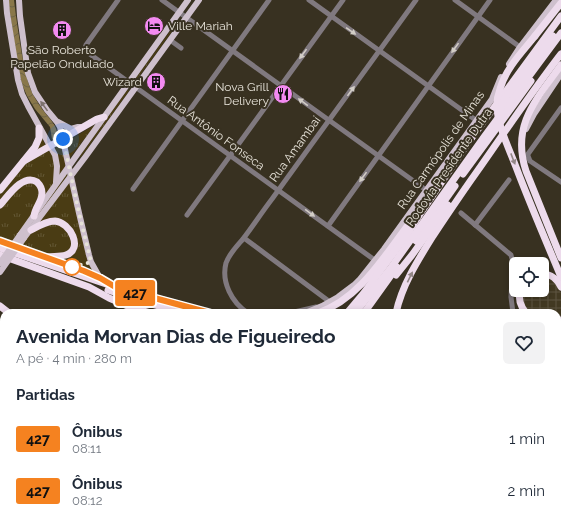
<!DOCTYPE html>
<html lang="pt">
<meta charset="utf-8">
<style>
:root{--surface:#fff;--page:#f2f2f3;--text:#1f2937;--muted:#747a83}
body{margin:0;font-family:Raleway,sans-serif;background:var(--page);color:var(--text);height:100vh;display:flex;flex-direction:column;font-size:15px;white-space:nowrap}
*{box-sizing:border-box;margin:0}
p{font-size:13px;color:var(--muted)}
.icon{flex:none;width:22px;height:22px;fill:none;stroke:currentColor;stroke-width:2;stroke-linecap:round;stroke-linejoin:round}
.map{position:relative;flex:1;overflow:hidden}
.details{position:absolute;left:0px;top:309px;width:561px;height:216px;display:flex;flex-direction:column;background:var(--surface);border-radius:12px 12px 0 0;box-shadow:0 2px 6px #0003}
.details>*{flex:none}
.badge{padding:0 8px;border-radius:3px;font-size:14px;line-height:26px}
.buttons{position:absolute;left:509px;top:257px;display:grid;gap:8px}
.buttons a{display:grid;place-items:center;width:40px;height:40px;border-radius:6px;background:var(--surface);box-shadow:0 2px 6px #0003;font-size:20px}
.you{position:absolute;width:20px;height:20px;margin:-10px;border:3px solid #fff;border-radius:50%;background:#1a73e8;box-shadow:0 0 0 6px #1a73e833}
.map>.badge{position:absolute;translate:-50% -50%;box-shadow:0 0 0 2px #fff}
h2{padding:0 16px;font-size:15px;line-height:36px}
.round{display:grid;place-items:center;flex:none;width:42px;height:42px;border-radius:6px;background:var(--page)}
.overview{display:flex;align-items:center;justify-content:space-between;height:68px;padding:0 16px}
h1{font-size:19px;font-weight:700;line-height:30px}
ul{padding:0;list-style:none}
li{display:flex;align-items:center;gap:12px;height:52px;padding:0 16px}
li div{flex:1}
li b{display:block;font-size:15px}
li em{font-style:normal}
li .badge{min-width:44px;font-weight:700;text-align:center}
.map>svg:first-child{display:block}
.industrial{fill:url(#industrial-grid)}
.grass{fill:url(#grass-tufts)}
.green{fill:#4a3c14}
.water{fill:url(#water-waves)}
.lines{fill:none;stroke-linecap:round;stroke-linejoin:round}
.minor{stroke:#80797f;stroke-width:5}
.major{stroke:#cec0cd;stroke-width:6}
.highway{stroke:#eddbec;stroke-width:7}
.major-bridge{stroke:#cec0cd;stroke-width:6}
.highway-bridge{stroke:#eddbec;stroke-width:7}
.oneway{fill:#d2cdc6}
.oneway2{fill:#7c716e}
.oneway3{fill:#928686}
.line-casing{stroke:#fff;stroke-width:9}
.line{stroke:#f58220;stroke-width:6}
.walk{stroke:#e6e2d8;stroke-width:4;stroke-dasharray:0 7.2}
.stop-dot{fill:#fff;stroke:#f58220;stroke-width:2}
.labels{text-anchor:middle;stroke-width:4;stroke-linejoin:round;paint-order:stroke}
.poi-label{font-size:12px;fill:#e6e2d8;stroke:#383121;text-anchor:end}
.street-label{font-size:12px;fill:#e6e2d8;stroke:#383121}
</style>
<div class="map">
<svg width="561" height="525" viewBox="0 0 561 525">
<defs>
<pattern id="industrial-grid" width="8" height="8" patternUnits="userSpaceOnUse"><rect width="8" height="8" fill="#423922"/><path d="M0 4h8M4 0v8" fill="none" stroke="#5d5541"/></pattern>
<pattern id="grass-tufts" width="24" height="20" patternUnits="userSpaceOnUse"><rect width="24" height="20" fill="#4a3c14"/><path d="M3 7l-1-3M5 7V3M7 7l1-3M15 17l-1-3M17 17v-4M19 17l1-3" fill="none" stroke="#645835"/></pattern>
<pattern id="water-waves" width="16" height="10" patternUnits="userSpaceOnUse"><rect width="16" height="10" fill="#89774a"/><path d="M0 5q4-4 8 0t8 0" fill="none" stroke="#6e6346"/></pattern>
</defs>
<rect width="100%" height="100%" fill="#383121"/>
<polygon class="industrial" points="542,276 550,278 557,284 561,293 561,316 557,317 557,313 531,313 529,312 522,301 523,290 542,290"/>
<g class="grass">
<polygon points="177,22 178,23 137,79 136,78"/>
<polygon points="127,90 129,91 81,157 80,156"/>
<path d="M 95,125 L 65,164 L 88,262 L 90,267 L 95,272 C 64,257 31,251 0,237 L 0,193 L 42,138 L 49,152 Z"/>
</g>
<polygon class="green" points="4,458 4,495 0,496 0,459"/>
<g class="water">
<path d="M 8,0 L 14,0 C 16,18 19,37 22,55 C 24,66 26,77 30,88 C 33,96 38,103 42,109 C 50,120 57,124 58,138 L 53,140 L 52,139 L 50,127 L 35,109 L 27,96 L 22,84 L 18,67 Z"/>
<polygon points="0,328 4,331 4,362 0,359"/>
</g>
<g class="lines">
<g class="minor">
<polyline points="118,0 86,45 85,48 87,52 376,261"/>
<polyline points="162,0 426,190"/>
<polyline points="309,0 477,121"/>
<polyline points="455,0 520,47"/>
<polyline points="170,40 181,48"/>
<polyline points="561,108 528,154 528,156 530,161 561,182"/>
<polyline points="133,189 269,0"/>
<polyline points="461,213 511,255 513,263 511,297 513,313"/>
<polyline points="187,215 343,0"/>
<polyline points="475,225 509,180"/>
<polyline points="328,226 490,0"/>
<polyline points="244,238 330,302"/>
<path d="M 248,313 C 232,303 221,282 226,263 C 229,254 237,246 243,239 C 253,226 262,212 272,199 C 320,133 368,67 416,0"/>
<polyline points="290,313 316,307"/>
</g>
<g class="major">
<polyline points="6,0 7,13 18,80 22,94 28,106 55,155 57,166 56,182"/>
<polyline points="19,0 20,16 28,73 35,92 47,110 57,122 60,127 64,145 79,213 89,255 91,262 100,278"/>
<polyline points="509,64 520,47 556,0"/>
<polyline points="58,122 71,129 78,127 81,127"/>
<polyline points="526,129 534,114 561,74"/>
<polyline points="20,235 79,152 188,0"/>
<polyline points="24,238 86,156 199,0"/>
<polyline points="305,313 322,306 338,297 354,285 360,279 384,249 492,99 501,77"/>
</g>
<g class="highway">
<polyline points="535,36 561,3"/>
<path d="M 561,65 C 536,100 511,125 526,171 L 561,258"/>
<polyline points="24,161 97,119 104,117"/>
<polyline points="463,174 531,81"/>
<polyline points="0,190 35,147 39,138 39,128"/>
<path d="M 0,205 C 8,196 23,173 37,182 C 40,185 42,189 42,193 C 42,202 35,207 34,216"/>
<path d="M 31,230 C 38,226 47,221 55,221 C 70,222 84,249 66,255 C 60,257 53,256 47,257"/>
<polyline points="0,241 39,256 73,267 101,278"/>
<polyline points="416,241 455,186"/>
<polyline points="0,248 115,287 210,313"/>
<polyline points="0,255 89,287 109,298 130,307 151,313"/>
<path d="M 542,274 C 552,274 557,279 561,287"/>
<polyline points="396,275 412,255 448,205"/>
<polyline points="108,290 141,301 185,313"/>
<path d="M 520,290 C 518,299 520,306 526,313"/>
<polyline points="0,306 9,313"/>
<path d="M 318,313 C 359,299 383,258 408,225"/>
<polyline points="347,313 363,294 407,235 422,211 468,143 561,16"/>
<polyline points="355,313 390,269 484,137 561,33"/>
<polyline points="364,313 397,267"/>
<path d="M 396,313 C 402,285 418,260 433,236 C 447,215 461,194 476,173 C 504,133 531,93 561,54"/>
<polyline points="557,321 561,320"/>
<polyline points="557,331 561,330"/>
<polyline points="557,337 561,336"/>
<polyline points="0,375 4,379"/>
<polyline points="0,388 4,391"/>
<polyline points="557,390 561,389"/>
<polyline points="0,395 4,398"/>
<polyline points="557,396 561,395"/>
<polyline points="0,402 4,404"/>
<polyline points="557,403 561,402"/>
<polyline points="557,430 561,434"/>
<polyline points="0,432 4,431"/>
<polyline points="557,440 561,443"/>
</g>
<g class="major-bridge">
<polyline points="0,263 20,235"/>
<polyline points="0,272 24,238"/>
</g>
<g class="highway-bridge">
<path d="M 535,36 C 522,52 506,68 500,89 C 497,97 496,107 498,116 C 501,133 510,151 516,167 C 530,204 546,241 561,277"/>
<polyline points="500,112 502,104 506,97 553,36"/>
</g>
</g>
<defs><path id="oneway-solid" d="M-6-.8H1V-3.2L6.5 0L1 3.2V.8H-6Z"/></defs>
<g class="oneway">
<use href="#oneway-solid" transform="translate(351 31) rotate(35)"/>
<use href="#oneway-solid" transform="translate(455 48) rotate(126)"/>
<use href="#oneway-solid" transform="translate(303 54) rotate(126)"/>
<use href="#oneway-solid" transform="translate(351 91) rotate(-54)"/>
<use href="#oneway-solid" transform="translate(303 102) rotate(-144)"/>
<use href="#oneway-solid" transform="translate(363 177) rotate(126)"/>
<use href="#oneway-solid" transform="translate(310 213) rotate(36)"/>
</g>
<use class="oneway2" href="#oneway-solid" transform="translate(44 106) rotate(-126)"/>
<g class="oneway3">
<use href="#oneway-solid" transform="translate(513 159) rotate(69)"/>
<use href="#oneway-solid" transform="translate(410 277) rotate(-64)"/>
</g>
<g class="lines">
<defs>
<polyline id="line" points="0,241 84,271 100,278 117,288 210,313"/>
</defs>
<use href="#line" class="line-casing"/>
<use href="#line" class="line"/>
<polyline class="walk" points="63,139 79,213 91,262 72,267"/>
</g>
<defs>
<symbol id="hotel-disc" viewBox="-11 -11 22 22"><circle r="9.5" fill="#f38af1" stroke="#383121"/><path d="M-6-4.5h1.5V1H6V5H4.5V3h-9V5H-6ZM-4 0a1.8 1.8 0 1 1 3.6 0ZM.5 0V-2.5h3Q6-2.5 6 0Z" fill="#111"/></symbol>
<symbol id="building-disc" viewBox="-11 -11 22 22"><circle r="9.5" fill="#f38af1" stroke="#383121"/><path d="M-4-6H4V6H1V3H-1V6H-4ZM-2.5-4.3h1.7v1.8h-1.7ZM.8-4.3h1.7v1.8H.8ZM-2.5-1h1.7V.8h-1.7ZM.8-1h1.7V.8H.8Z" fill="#111"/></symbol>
<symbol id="restaurant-disc" viewBox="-11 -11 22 22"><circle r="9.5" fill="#f38af1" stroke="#383121"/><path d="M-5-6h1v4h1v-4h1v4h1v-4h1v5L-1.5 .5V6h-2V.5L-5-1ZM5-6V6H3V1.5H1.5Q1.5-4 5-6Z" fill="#111"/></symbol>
</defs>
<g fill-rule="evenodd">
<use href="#hotel-disc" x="143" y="15" width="22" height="22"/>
<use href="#building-disc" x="51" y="19" width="22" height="22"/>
<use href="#building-disc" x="145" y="71" width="22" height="22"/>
<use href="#restaurant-disc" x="272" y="83" width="22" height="22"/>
</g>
<circle class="stop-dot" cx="72" cy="267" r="8"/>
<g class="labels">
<g class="poi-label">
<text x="168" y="30" text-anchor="start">Ville Mariah</text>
<text x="62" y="54" text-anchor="middle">São Roberto<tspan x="62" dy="14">Papelão Ondulado</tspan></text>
<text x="142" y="86">Wizard</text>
<text x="269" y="91">Nova Grill<tspan x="269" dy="14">Delivery</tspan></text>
</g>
<g class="street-label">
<text transform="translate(216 133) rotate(36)" y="4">Rua Antônio Fonseca</text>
<text transform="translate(295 149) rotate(-54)" y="4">Rua Amambaí</text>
<text transform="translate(441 150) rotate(-55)" y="4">Rua Carmópolis de Minas</text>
<text transform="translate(449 167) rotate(-55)" y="4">Rodovia Presidente Dutra</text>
</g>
</g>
</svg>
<div class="buttons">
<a><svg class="icon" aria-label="locate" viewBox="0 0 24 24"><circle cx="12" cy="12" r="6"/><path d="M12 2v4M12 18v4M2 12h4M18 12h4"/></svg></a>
</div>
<div class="you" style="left:63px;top:139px"></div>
<b class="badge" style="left:135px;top:293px;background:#f58220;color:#111">427</b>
<section class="details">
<div class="overview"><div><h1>Avenida Morvan Dias de Figueiredo</h1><p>A pé · 4 min · 280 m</p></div><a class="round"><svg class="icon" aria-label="heart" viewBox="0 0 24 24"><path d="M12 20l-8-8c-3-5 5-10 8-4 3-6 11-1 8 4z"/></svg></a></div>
<h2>Partidas</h2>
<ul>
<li><span class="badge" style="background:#f58220;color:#111">427</span><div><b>Ônibus</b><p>08:11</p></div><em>1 min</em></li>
<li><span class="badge" style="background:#f58220;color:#111">427</span><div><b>Ônibus</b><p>08:12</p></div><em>2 min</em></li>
</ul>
</section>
</div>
